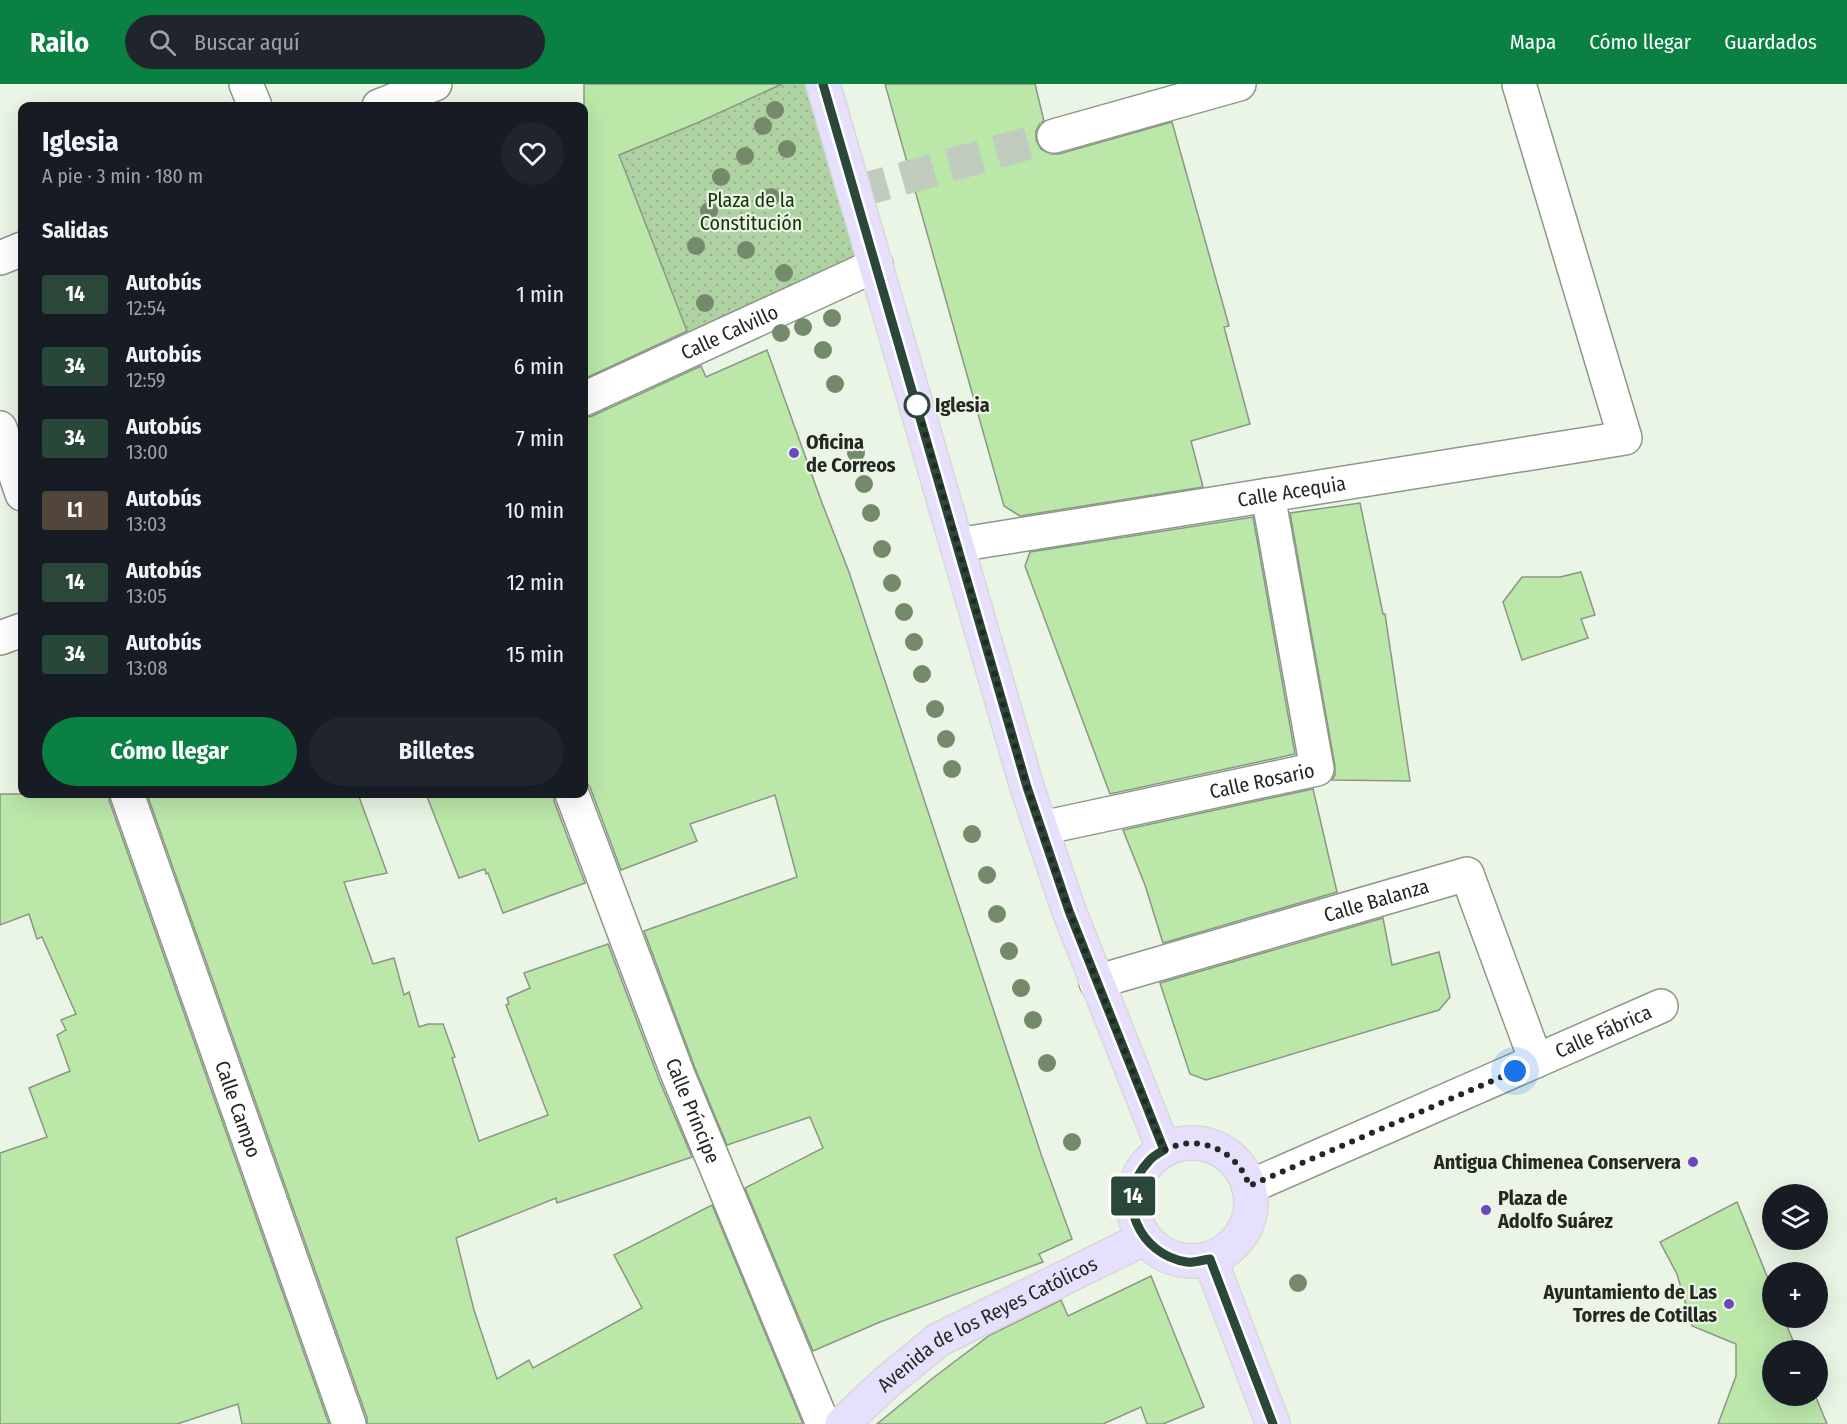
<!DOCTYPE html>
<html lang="es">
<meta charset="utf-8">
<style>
:root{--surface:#171b24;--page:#20242c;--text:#f1f3f6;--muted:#9ea1a6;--accent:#0b8043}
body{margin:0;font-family:"Fira Sans Condensed",sans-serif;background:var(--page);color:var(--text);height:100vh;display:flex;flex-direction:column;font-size:22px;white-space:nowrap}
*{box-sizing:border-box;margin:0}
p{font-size:20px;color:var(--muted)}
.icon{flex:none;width:33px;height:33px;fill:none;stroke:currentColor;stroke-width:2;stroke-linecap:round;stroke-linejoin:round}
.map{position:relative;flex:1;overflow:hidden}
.sheet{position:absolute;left:18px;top:18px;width:570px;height:696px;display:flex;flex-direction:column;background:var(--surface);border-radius:12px;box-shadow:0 6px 24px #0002}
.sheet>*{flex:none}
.badge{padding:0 12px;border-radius:4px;font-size:21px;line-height:39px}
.buttons{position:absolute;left:1762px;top:1100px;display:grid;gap:12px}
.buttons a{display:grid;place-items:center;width:66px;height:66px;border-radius:50%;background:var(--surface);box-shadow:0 6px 24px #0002;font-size:30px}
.you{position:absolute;width:30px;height:30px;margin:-15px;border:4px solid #fff;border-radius:50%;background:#1a73e8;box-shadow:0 0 0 9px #1a73e833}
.map>.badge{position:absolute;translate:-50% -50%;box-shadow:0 0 0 3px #fff}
h2{padding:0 24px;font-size:22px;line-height:54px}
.round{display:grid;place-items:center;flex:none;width:63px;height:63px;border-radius:32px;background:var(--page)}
.head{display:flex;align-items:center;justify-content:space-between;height:102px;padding:0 24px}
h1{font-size:28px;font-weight:700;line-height:45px}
.primary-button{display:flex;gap:12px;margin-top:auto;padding:12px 24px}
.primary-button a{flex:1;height:69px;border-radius:36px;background:var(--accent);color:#fff;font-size:24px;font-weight:700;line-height:69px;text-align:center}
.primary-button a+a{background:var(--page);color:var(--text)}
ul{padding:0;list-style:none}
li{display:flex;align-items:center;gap:18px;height:72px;padding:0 24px}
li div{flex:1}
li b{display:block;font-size:22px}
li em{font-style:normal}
li .badge{min-width:66px;font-weight:700;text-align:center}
header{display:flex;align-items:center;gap:36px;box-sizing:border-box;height:84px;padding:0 30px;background:var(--accent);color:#fff}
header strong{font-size:28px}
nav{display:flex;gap:33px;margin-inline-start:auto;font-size:21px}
.search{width:420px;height:54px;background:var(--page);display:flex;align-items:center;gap:15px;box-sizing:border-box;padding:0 21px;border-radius:33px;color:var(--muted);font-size:22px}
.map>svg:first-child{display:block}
.green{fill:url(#green-dots)}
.building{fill:#bbe7a9;stroke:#8b9687;stroke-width:1.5}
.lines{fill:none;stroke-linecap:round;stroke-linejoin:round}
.street-tunnel{stroke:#c2ccbe;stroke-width:33;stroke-dasharray:33 16;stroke-linecap:butt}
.street-casing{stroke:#8d9889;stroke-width:36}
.primary-casing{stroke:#d7d8d7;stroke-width:36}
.street{stroke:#fff;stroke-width:33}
.primary{stroke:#e6e0fd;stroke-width:33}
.tree{fill:#758a6b}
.line-casing{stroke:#fff;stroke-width:14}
.line{stroke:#2a4739;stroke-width:9}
.walk{stroke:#232822;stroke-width:6;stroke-dasharray:0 10.8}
.stop-dot{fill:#fff;stroke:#2a4739;stroke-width:3}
.poi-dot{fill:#6c47c0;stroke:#eaf5e5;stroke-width:2}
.labels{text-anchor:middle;stroke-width:4.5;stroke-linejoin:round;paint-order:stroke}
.park-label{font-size:20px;fill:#163207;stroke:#eaf5e5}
.street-label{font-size:20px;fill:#232822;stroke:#eaf5e5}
.stop-label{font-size:20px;font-weight:bold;fill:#232822;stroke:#eaf5e5;text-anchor:start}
.poi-label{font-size:20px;font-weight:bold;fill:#232822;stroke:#eaf5e5;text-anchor:start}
</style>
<header>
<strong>Railo</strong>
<div class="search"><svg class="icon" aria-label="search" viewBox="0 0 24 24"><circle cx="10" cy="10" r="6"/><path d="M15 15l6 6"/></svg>Buscar aquí</div>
<nav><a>Mapa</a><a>Cómo llegar</a><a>Guardados</a></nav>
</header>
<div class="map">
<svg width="1847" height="1340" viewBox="0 0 1847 1340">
<defs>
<pattern id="green-dots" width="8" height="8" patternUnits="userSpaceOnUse" patternTransform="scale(1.5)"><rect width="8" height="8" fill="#afd2a2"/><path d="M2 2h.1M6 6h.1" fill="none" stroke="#96b48b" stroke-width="1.8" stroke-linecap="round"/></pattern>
</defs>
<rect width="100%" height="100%" fill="#eaf5e5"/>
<polygon class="green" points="783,0 823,0 876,181 694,264 619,71 697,39"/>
<g class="building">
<polygon points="584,0 782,0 697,39 619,71 687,247 584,295"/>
<polygon points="885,0 1035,0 1044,37 1040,39 1036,47 1036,56 1041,65 1050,70 1059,70 1172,38 1229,242 1224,243 1250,340 1191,357 1203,403 1020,432 1004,422"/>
<polygon points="767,266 822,419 849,488 1042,1073 1072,1155 1039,1170 1043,1178 880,1238 813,1267 745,1104 823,1064 810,1033 727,1061 695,984 644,847 797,793 775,711 690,740 697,757 621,786 590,703 584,695 584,334 592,332 701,282 706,293"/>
<polygon points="1360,419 1383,530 1385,530 1410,697 1332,696 1335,691 1335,682 1290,429"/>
<polygon points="1253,433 1295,670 1110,710 1025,482 1030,468"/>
<polygon points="1581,488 1595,531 1581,535 1588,554 1522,576 1503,518 1522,493 1560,493"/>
<polygon points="1313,705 1337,808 1163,859 1145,801 1123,746"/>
<polygon points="0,710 109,710 109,716 329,1340 242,1340 238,1320 177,1340 0,1340 0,1069 47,1053 29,1004 70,987 57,951 66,946 61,936 76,930 42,853 37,855 29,830 0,841"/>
<polygon points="147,710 358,710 387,789 344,798 373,880 394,874 404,911 409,908 419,943 428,940 443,940 455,973 452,974 479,1057 548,1031 506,921 509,920 507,914 530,904 524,889 608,860 660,998 692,1073 557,1119 556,1114 456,1154 474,1226 497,1295 529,1276 533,1284 642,1224 614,1171 712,1121 803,1340 367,1340 367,1334"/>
<polygon points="426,710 554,710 554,717 585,799 503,829 488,789 486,790 485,785 459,794"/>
<polygon points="1383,834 1392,881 1439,868 1450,913 1439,926 1206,996 1190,990 1160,899"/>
<polygon points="1737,1118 1773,1207 1773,1233 1783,1233 1797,1266 1773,1266 1773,1311 1815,1311 1827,1340 1718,1340 1736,1292 1736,1260 1692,1242 1677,1190 1660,1158"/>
<polygon points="1151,1192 1204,1323 1163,1340 1147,1340 1141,1323 1103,1340 877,1340 933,1294 990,1251 1061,1216 1068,1232"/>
</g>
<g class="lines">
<polyline class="street-tunnel" points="855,108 1054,52"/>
<defs>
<g id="street">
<polyline points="246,0 255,22"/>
<polyline points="379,22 435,0"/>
<polyline points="1054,52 1239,0"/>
<polyline points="0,174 22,165"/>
<path id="s1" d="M 584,315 L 876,181"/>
<polyline points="0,344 22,410"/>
<path id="s2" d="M 957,461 L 1625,354 L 1519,0"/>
<polyline points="0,554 22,546"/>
<path id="s3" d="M 127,710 L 349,1340"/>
<path id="s4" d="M 572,710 L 678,991 L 823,1340"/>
<path id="s5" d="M 1042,744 L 1317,685 L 1268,411"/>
<path id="s6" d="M 1096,898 L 1467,790 L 1536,977"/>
<path id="s7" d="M 1249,1103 L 1661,922"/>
</g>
<g id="primary">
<polyline points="823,0 1027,703 1069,827 1164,1066"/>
<circle cx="1192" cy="1118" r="59"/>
<polyline points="1210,1175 1273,1340"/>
<path id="s8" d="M 842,1340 L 887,1298 L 938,1256 L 1145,1154"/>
</g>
</defs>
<use href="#street" class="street-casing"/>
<use href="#primary" class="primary-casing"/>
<use href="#street" class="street"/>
<use href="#primary" class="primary"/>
</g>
<g class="tree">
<circle cx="775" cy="26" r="9"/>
<circle cx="763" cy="42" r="9"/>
<circle cx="787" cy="65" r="9"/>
<circle cx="745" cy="72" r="9"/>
<circle cx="721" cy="93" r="9"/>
<circle cx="771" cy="113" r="9"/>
<circle cx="709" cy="127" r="9"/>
<circle cx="696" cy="162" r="9"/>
<circle cx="746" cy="166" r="9"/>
<circle cx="784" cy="189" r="9"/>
<circle cx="705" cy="219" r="9"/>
<circle cx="832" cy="234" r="9"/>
<circle cx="803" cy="243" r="9"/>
<circle cx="781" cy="249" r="9"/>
<circle cx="823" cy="266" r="9"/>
<circle cx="835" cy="300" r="9"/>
<circle cx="856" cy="369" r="9"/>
<circle cx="864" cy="400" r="9"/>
<circle cx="871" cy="429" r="9"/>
<circle cx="882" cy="465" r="9"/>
<circle cx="892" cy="499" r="9"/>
<circle cx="904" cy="528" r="9"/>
<circle cx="914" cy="558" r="9"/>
<circle cx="922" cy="590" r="9"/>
<circle cx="935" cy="625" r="9"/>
<circle cx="946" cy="655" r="9"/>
<circle cx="952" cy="685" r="9"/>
<circle cx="972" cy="750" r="9"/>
<circle cx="987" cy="791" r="9"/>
<circle cx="997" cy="830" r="9"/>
<circle cx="1009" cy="867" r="9"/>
<circle cx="1021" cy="904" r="9"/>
<circle cx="1033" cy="936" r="9"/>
<circle cx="1047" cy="979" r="9"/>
<circle cx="1072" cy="1058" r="9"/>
<circle cx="1298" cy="1199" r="9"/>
</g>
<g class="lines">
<defs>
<path id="line" d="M 823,0 L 1027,703 L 1069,827 L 1164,1066 C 1159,1069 1153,1072 1149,1077 C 1113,1114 1139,1171 1187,1178 C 1194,1179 1202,1176 1210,1175 L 1273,1340"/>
</defs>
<use href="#line" class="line-casing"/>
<use href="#line" class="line"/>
<path class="walk" d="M 917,321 L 914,310 L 1027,703 L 1069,827 L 1164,1066 C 1170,1064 1176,1061 1182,1060 C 1212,1055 1241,1074 1249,1102 L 1515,987"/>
</g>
<circle class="stop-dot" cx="917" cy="321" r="12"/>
<g class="poi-dot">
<circle cx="794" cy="369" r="6"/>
<circle cx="1693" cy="1078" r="6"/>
<circle cx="1486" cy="1126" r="6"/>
<circle cx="1729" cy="1220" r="6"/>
</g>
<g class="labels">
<g class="park-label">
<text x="751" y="123">Plaza de la<tspan x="751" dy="23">Constitución</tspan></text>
</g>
<g class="street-label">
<text dy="7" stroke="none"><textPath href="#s1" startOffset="160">Calle Calvillo</textPath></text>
<text dy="7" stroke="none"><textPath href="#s2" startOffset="339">Calle Acequia</textPath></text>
<text dy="7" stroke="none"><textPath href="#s5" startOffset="225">Calle Rosario</textPath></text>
<text dy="7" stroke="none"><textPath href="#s6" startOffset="292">Calle Balanza</textPath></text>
<text dy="7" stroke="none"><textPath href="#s7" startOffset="387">Calle Fábrica</textPath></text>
<text dy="7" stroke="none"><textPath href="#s3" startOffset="334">Calle Campo</textPath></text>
<text dy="7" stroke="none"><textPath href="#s4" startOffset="339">Calle Príncipe</textPath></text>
<text dy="7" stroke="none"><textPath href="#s8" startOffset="178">Avenida de los Reyes Católicos</textPath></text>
</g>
<g class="stop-label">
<text x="935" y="328">Iglesia</text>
</g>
<g class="poi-label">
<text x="806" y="365">Oficina<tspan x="806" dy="23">de Correos</tspan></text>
<text x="1681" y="1085" text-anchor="end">Antigua Chimenea Conservera</text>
<text x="1498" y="1121">Plaza de<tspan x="1498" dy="23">Adolfo Suárez</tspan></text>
<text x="1717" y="1215" text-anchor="end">Ayuntamiento de Las<tspan x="1717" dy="23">Torres de Cotillas</tspan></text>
</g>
</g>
</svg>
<div class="buttons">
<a><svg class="icon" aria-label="layers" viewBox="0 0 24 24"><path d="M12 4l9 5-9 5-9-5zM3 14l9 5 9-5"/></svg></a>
<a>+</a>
<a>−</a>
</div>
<div class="you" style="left:1515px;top:987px"></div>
<b class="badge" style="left:1133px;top:1112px;background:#2a4739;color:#fff">14</b>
<section class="sheet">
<div class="head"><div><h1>Iglesia</h1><p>A pie · 3 min · 180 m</p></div><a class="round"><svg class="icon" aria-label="heart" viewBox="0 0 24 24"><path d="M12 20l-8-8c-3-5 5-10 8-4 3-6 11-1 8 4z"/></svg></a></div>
<h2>Salidas</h2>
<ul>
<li><span class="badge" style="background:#2a4739;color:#fff">14</span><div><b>Autobús</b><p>12:54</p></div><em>1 min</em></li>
<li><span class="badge" style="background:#294738;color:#fff">34</span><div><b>Autobús</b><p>12:59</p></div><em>6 min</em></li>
<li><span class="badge" style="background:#284738;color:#fff">34</span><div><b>Autobús</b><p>13:00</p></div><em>7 min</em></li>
<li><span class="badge" style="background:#52453c;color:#fff">L1</span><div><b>Autobús</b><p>13:03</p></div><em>10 min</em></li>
<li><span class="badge" style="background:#2a4739;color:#fff">14</span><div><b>Autobús</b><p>13:05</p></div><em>12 min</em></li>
<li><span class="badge" style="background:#294738;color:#fff">34</span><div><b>Autobús</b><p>13:08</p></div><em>15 min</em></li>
</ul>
<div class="primary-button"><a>Cómo llegar</a><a>Billetes</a></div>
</section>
</div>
